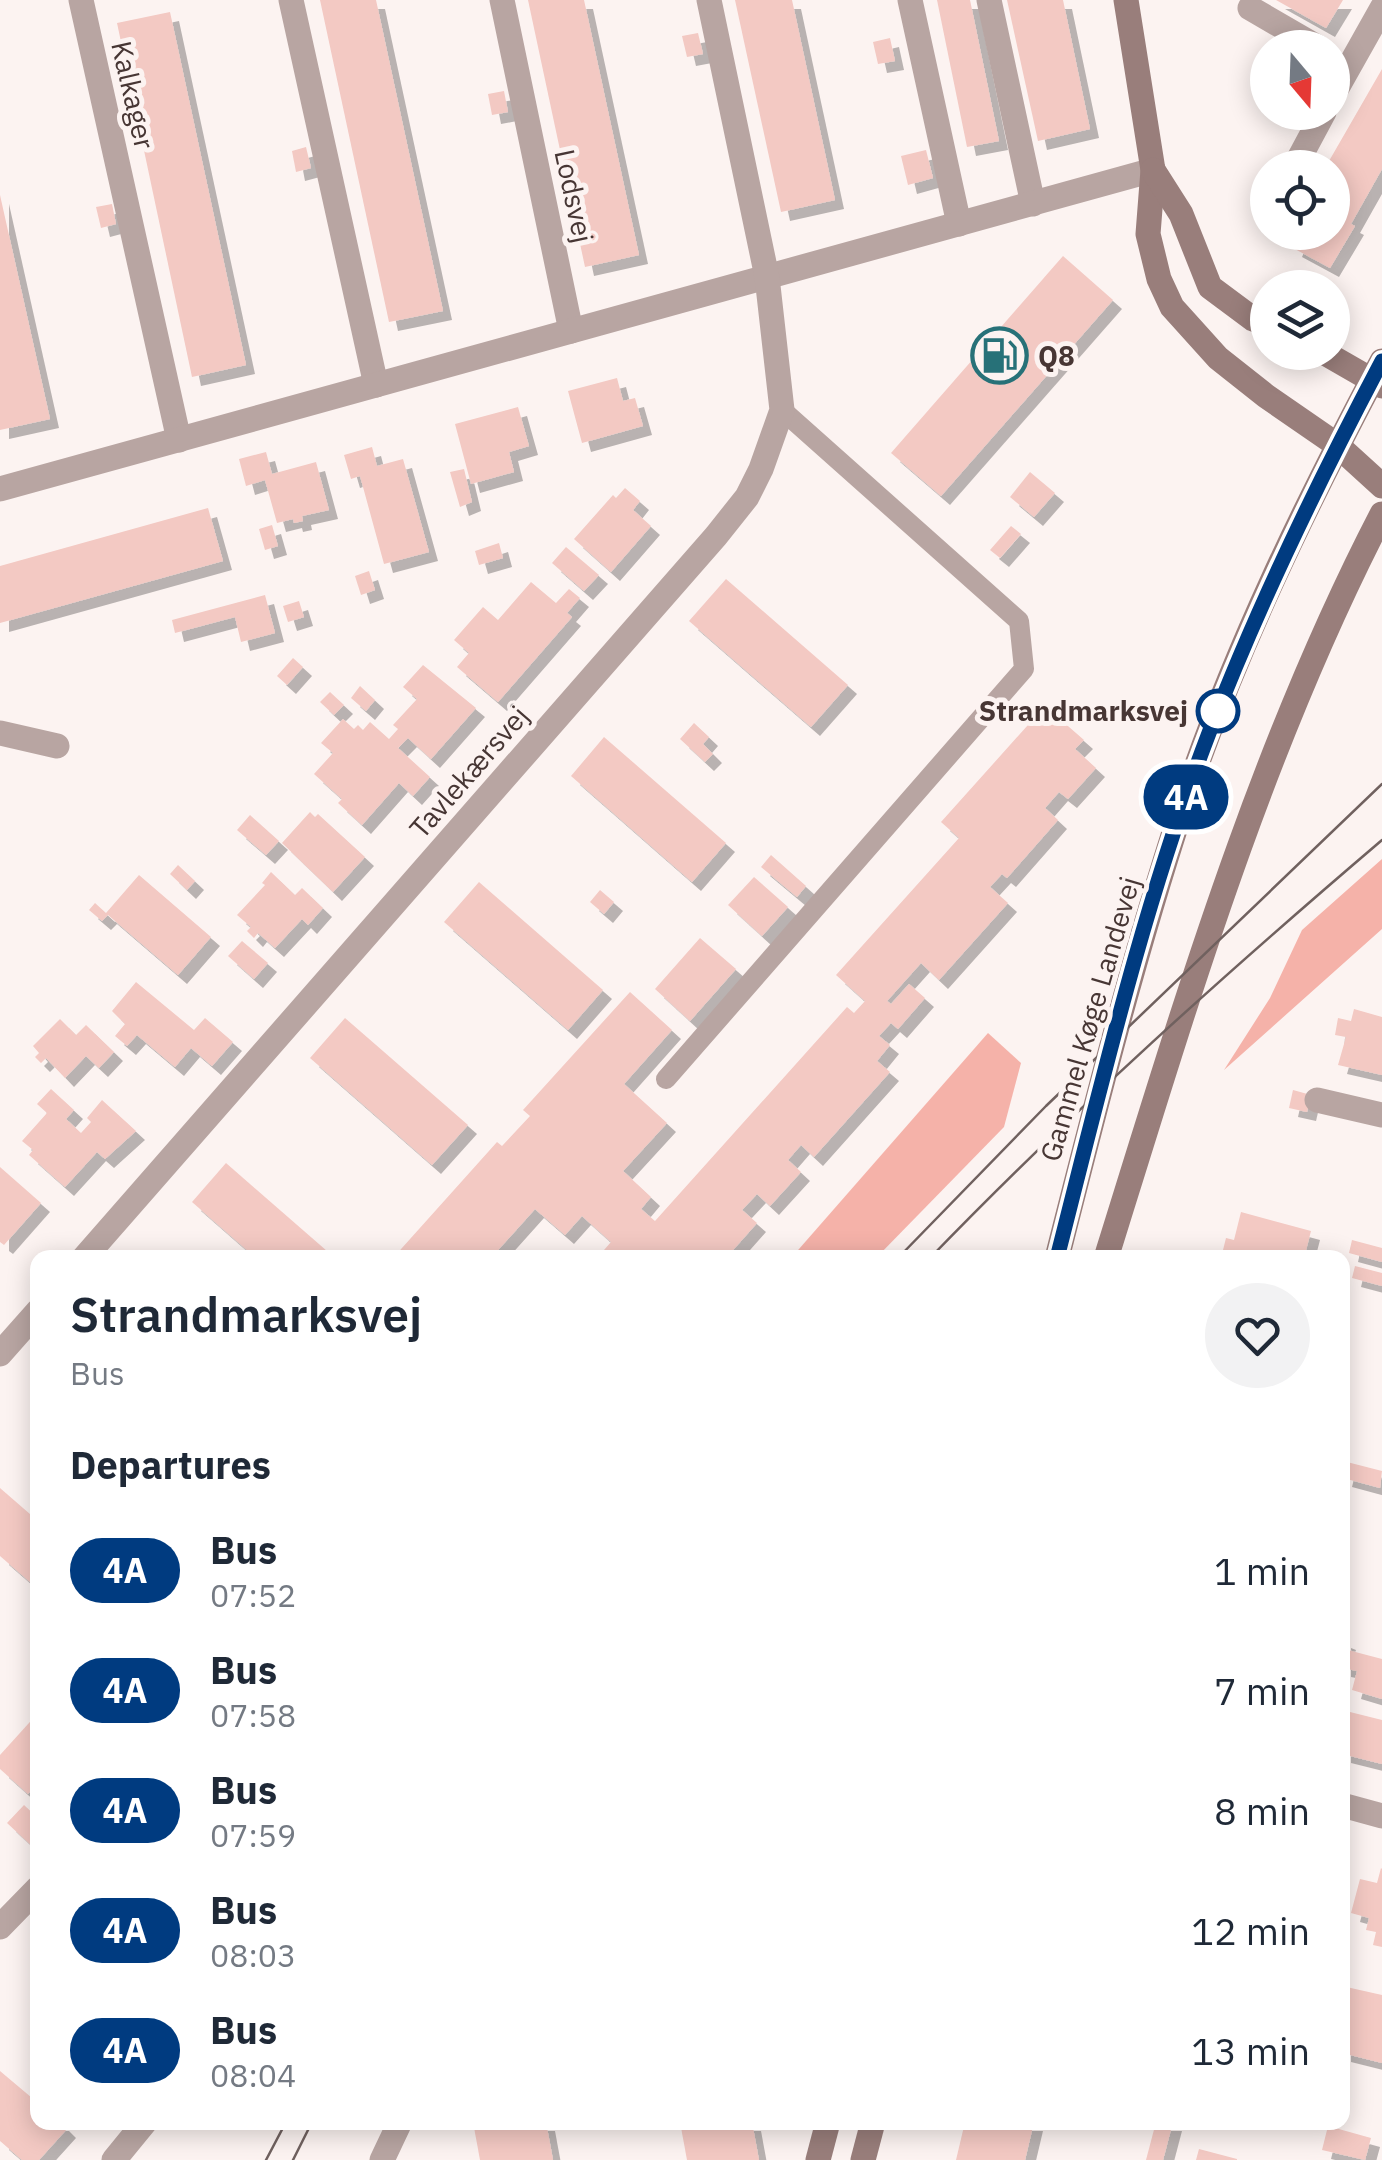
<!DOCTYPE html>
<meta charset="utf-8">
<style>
:root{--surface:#fff;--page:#f2f2f3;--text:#1f2937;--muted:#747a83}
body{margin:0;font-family:"IBM Plex Sans",sans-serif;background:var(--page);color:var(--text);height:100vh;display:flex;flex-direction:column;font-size:38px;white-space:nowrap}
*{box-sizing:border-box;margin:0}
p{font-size:32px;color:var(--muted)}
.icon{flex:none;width:55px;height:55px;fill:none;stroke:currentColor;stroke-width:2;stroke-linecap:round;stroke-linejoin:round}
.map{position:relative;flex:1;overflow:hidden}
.side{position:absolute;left:30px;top:1250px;width:1320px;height:880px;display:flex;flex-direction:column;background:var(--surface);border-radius:20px;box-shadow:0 5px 25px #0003}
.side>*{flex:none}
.badge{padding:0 20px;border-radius:32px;font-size:35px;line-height:65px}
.needle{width:65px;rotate:161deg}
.tools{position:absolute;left:1250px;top:30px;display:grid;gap:20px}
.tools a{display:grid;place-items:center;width:100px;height:100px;border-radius:50%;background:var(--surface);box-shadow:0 5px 25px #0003;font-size:50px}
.map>.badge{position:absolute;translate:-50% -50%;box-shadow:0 0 0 5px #fff}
h2{padding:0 40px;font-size:38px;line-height:90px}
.round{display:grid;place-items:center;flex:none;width:105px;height:105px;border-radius:52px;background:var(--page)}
.summary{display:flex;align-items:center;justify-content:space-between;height:170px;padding:0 40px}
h1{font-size:48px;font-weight:600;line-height:75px}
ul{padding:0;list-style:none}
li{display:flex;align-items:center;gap:30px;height:120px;padding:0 40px}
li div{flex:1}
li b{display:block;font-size:38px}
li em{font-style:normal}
li .badge{min-width:110px;font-weight:700;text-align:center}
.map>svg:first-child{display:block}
.green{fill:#f5b2a9}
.building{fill:#f3c9c3;filter:url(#shadow)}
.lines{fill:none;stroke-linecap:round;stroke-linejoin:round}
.lane{stroke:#b8a5a2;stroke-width:20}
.street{stroke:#b8a5a2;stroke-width:25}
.secondary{stroke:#997e7b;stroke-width:25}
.tram{stroke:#70615f;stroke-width:2.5}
.line-casing{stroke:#fff;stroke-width:22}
.line{stroke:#003b80;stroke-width:15}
.stop-dot{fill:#fff;stroke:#003b80;stroke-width:5}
.labels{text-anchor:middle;stroke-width:10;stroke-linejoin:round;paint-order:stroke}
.street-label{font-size:28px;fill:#473634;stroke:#fcf3f1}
.poi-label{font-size:28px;font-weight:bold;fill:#473634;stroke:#fcf3f1;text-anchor:start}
.stop-label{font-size:28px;font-weight:bold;fill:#473634;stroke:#fcf3f1;text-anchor:end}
</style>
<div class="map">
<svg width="1382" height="2160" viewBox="0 0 1382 2160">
<defs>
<filter id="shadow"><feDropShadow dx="9" dy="9" stdDeviation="0" flood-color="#0004"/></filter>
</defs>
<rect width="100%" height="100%" fill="#fcf3f1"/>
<g class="green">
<polygon points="1382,859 1382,929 1224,1070 1270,998 1302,930"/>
<polygon points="988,1033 1021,1063 1004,1127 877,1257 792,1257"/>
</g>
<g class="building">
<polygon points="320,0 376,0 443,311 389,322"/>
<polygon points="528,0 584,0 639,255 585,267"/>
<polygon points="735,0 792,0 835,200 781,212"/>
<polygon points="937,0 970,0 999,141 967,147"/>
<polygon points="1007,0 1063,0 1090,129 1038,141"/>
<polygon points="1276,0 1343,0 1326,28"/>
<polygon points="170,12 246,365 192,377 117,23"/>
<polygon points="698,33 703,54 687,57 682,36"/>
<polygon points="890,38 895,61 878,64 873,42"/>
<polygon points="1382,69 1382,169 1351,224 1355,226 1330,268 1293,248 1300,232 1332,232 1332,168 1325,168"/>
<polygon points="504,91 508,112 492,115 488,94"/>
<polygon points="306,147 311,168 296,172 292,151"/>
<polygon points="926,150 933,178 908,185 901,156"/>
<polygon points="0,195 50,419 0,430"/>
<polygon points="112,204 116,224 101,228 96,207"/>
<polygon points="1063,256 1113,300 941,496 891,453"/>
<polygon points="617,378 623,401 635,398 643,426 582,443 568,391"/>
<polygon points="518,407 529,446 509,452 514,472 471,484 455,424"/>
<polygon points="372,447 377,466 403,459 429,552 384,564 360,476 351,479 344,455"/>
<polygon points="266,452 272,474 316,462 329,510 302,516 303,521 294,523 293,519 277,523 265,480 246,486 239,459"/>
<polygon points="464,469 472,502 460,507 450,472"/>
<polygon points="1030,472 1055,493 1034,517 1010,497"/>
<polygon points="625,488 640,501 633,510 651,526 611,572 574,539 613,495 616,498"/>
<polygon points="208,508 223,561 0,623 0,566"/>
<polygon points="272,525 278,546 265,550 259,529"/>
<polygon points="1011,526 1021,534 1000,558 990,550"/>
<polygon points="499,543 503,558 479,565 475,551"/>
<polygon points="566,547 599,575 584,591 552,563"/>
<polygon points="369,571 375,590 361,595 355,576"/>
<polygon points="726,579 848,685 811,727 689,621"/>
<polygon points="531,582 556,603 569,589 580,598 567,613 572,617 498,702 457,667 469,653 454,640 483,607 498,620"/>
<polygon points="265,595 275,633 241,642 235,617 175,633 172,620"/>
<polygon points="299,601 304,617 288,622 283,606"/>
<polygon points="293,658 303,667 287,685 277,676"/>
<polygon points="423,665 476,708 431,759 408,738 398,748 430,777 413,796 399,783 362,825 338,803 342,799 314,774 333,753 321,743 343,719 354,729 358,725 363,730 370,722 389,739 398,729 393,725 417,699 403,687"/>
<polygon points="360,686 375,700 366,711 351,698"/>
<polygon points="330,692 344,705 334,715 320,702"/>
<polygon points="1045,706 1084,740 1075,749 1096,768 1068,799 1059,792 1045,808 1058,820 1007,878 1002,874 990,887 1008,903 939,980 921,963 887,1001 891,1004 909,984 925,998 898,1029 891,1023 879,1036 890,1045 877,1061 890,1072 814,1157 801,1145 788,1160 801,1172 770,1206 757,1194 742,1210 757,1223 726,1258 597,1258 611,1242 582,1216 565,1235 535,1209 491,1258 393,1258 497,1142 502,1146 530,1116 523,1110 630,992 672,1030 624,1084 667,1123 623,1171 651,1197 641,1209 655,1221 847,1007 854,1013 865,1001 836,975 959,838 941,822"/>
<polygon points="694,723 709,737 703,744 713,754 705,762 680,739"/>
<polygon points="604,737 726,843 692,882 571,776"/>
<polygon points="310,812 315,817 318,814 365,857 333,892 282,843"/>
<polygon points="250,815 279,841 266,855 237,830"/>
<polygon points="771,855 806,886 797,897 761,867"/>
<polygon points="178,865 195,881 187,890 170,874"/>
<polygon points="271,872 295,895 302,888 323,908 308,925 302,919 275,948 258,933 254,938 247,931 251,927 237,915 265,885 262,883"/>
<polygon points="139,875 211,937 178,975 108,915 102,921 89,910 95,903 106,913"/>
<polygon points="754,877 788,907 762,936 728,905"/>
<polygon points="479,882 603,990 568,1030 444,922"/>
<polygon points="600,890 614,902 604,914 590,902"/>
<polygon points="700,938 736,969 690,1021 655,989"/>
<polygon points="242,941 268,963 254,979 228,956"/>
<polygon points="136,982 194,1030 205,1018 233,1042 212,1066 191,1048 175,1067 137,1035 127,1046 115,1036 125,1024 112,1011"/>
<polygon points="1354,1009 1382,1017 1382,1075 1338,1065 1346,1037 1335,1035 1338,1018 1351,1021"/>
<polygon points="345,1018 468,1125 432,1165 310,1058"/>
<polygon points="60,1019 76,1035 86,1025 114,1052 99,1068 86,1056 65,1078 46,1058 41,1063 35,1057 39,1053 33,1046"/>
<polygon points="51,1089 74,1110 66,1119 81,1133 91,1122 87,1118 102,1100 136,1131 105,1159 97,1152 65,1187 29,1155 33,1150 22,1141 47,1113 37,1104"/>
<polygon points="1293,1090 1311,1095 1307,1112 1289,1108"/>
<polygon points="226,1163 335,1258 256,1258 192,1202"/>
<polygon points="0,1167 41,1203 4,1245 0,1242"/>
<polygon points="1241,1212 1311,1231 1304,1258 1221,1258 1226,1238 1234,1240"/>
<polygon points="1352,1240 1382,1248 1382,1262 1349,1253"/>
<polygon points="1355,1266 1382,1273 1382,1286 1352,1278"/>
<polygon points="1347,1462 1382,1471 1380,1488 1343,1478"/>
<polygon points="0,1488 38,1521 38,1589 0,1556"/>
<polygon points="1342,1639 1347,1641 1344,1649 1382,1659 1382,1699 1352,1690 1357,1671 1342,1668"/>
<polygon points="1342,1710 1382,1720 1382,1764 1342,1754"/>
<polygon points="38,1713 38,1783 28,1794 0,1769 0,1755"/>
<polygon points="24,1805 38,1818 38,1844 34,1848 7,1823"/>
<polygon points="1381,1868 1382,1869 1382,1947 1373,1945 1376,1932 1366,1930 1369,1918 1351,1913 1360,1879 1377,1883"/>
<polygon points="1342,1986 1382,1995 1382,2063 1342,2053"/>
<polygon points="0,2071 38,2103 38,2122 60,2122 67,2129 39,2160 22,2160 0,2141"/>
<polygon points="473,2122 546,2122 553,2160 480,2160"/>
<polygon points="680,2122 752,2122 759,2160 687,2160"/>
<polygon points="965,2122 1034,2122 1025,2160 956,2160"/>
<polygon points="1156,2122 1173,2122 1163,2160 1146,2160"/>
<polygon points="1328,2126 1371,2138 1365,2160 1322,2150"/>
<polygon points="1199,2149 1237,2159 1237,2160 1196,2160"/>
</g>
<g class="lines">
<polyline class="lane" points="666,1079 1024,669 1019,621 782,410"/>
<g class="street">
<polyline points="81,0 179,440"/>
<polyline points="291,0 376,385"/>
<polyline points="502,0 571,331"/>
<polyline points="910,0 959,224"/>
<polyline points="989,0 1033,204"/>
<polyline points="1250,8 1319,48"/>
<polyline points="1332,97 1382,8"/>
<polyline points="1294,168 1324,112"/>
<polyline points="0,489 1153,170"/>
<polyline points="0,733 57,746"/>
<polyline points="1317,1100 1382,1115"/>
<polyline points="84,1258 716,536 747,497 761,469 782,410 767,277 709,0"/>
<polyline points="0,1354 38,1311"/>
<polyline points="1342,1805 1382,1816"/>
<polyline points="0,1927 38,1888"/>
<polyline points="114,2160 145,2122"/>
<polyline points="382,2160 400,2122"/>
</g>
<g class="secondary">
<polyline points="1126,0 1153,170 1148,234 1159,279 1172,307 1218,358 1266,396 1337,445 1382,486"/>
<polyline points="1153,170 1181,214 1210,287 1253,319 1268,325"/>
<polyline points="1323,352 1382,386"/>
<path d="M 1057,1258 C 1095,1108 1133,958 1181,811 C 1232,655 1305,506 1382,361"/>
<path d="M 1106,1258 C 1185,1005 1260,749 1382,514"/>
<polyline points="818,2160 828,2122"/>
<polyline points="863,2160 873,2122"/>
</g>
<g class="tram">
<polyline points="898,1258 1046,1106 1382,784"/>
<path d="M 930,1258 C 1073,1110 1226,973 1382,840"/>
<polyline points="266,2160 286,2122"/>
<polyline points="293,2160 312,2122"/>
</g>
</g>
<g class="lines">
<defs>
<path id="line" d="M 1057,1258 C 1102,1082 1144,902 1209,733 C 1258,605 1318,482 1382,361"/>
</defs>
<use href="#line" class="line-casing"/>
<use href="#line" class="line"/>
</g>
<defs>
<symbol id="fuel-ring" viewBox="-11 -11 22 22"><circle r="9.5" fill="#fcf3f1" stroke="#277178" stroke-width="1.5"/><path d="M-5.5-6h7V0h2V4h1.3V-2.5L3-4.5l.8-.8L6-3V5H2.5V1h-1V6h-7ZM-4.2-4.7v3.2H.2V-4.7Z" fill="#277178"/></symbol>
</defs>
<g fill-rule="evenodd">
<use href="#fuel-ring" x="968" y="324" width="63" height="63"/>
</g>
<circle class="stop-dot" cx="1218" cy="711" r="20"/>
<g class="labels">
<g class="street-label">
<text transform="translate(133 95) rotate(77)" y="10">Kalkager</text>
<text transform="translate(574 196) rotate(78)" y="10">Lodsvej</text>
<text transform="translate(469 772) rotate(-49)" y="10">Tavlekærsvej</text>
<text transform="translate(1090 1019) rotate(-74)" y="10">Gammel Køge Landevej</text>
</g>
<g class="poi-label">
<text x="1038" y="366">Q8</text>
</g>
<g class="stop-label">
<text x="1188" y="721">Strandmarksvej</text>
</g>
</g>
</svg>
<div class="tools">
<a><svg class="needle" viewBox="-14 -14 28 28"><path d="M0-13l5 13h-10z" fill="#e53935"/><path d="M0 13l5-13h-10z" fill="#747a83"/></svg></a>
<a><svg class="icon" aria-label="locate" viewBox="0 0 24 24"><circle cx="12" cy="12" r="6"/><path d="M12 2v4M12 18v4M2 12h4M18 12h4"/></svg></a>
<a><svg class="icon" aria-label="layers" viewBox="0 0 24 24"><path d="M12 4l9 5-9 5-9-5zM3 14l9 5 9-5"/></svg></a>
</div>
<b class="badge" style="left:1186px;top:797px;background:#003b80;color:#fff">4A</b>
<section class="side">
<div class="summary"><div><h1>Strandmarksvej</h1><p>Bus</p></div><a class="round"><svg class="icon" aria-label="heart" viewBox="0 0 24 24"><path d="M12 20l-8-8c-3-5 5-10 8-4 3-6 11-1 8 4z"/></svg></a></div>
<h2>Departures</h2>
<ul>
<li><span class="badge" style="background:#003b80;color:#fff">4A</span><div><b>Bus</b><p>07:52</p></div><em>1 min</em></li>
<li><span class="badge" style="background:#003b80;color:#fff">4A</span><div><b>Bus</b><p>07:58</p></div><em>7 min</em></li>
<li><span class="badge" style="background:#003b80;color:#fff">4A</span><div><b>Bus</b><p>07:59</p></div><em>8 min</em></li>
<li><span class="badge" style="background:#003b80;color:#fff">4A</span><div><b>Bus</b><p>08:03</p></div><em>12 min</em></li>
<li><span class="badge" style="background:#003b80;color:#fff">4A</span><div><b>Bus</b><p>08:04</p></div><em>13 min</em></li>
</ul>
</section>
</div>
